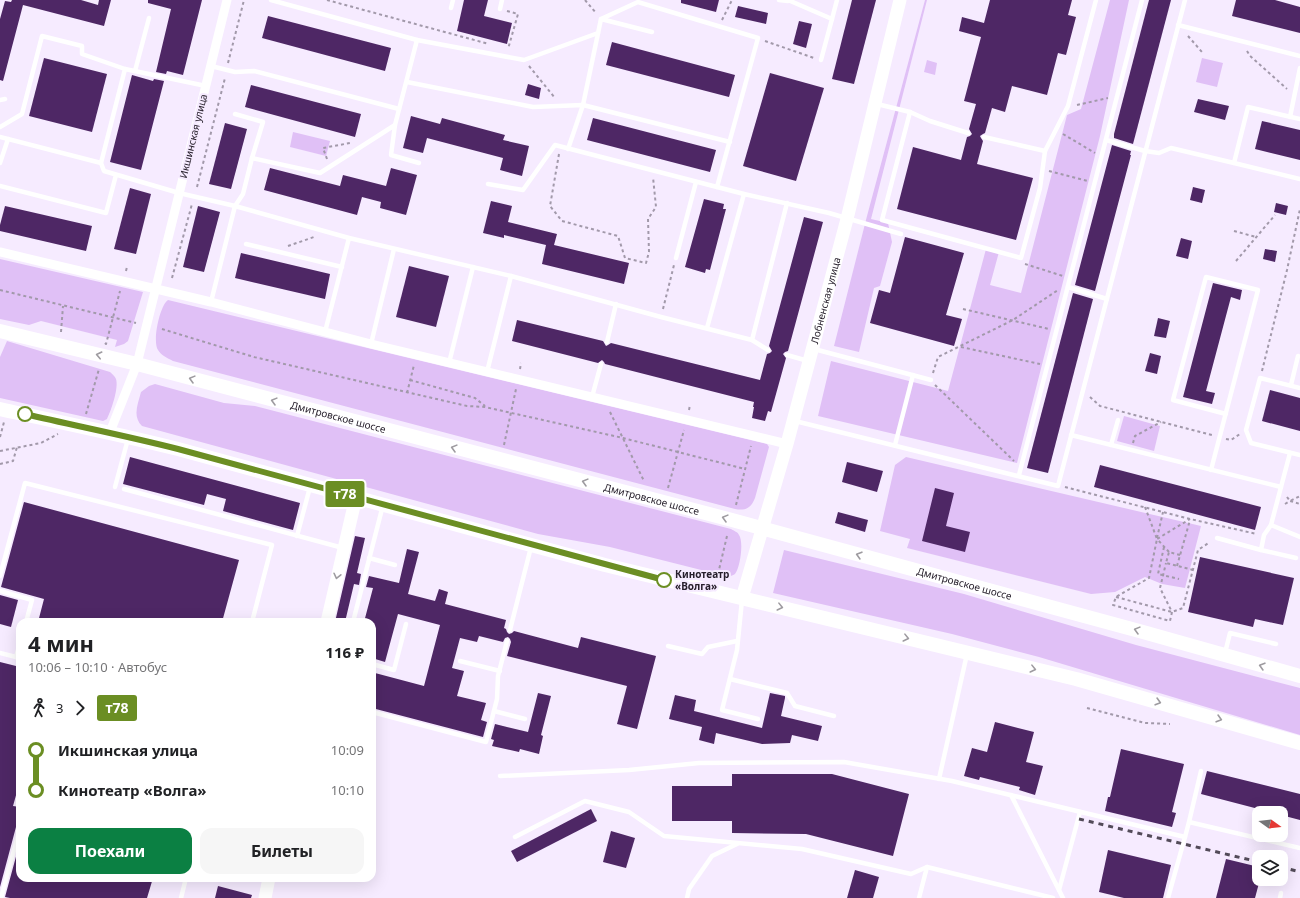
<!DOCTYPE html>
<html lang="ru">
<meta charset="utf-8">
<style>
:root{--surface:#fff;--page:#f6f6f6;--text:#202124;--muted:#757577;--accent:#0b8043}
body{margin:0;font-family:"Noto Sans",sans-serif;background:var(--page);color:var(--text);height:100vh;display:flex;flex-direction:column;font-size:15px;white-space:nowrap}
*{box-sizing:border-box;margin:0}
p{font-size:13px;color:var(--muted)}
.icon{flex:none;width:22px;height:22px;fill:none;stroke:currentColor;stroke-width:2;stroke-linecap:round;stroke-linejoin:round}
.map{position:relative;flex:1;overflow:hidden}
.sheet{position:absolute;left:16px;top:618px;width:360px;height:264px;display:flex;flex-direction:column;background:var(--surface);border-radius:12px;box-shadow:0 4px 16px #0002}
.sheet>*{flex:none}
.badge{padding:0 8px;border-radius:3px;font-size:14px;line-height:26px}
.needle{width:26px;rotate:105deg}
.controls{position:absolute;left:1252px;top:806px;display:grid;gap:8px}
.controls a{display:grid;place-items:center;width:36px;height:36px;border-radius:8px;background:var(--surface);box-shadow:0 4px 16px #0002;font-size:20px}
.map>.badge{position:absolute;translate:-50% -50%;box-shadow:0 0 0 2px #fff}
.legs{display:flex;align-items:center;gap:6px;height:44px;padding:0 12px;font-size:13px}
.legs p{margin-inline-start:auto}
.overview{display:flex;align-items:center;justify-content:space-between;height:68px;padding:0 12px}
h1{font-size:22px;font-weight:700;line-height:30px}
.primary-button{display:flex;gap:8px;margin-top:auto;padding:8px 12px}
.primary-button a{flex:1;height:46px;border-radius:12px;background:var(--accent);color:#fff;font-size:16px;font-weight:700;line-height:46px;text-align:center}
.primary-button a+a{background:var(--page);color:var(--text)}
ul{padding:0 12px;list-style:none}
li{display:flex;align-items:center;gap:14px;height:40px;font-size:15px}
li i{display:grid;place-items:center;width:6px;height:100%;margin:0 5px;background:currentColor}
li i::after{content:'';width:10px;height:10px;margin:-5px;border:3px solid;border-radius:50%;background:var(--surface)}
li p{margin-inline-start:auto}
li:first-child i{background:linear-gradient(#0000 50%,currentColor 0)}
li:last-child i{background:linear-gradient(currentColor 50%,#0000 0)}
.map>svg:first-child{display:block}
.green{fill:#e0c0f6}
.building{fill:#4e2765}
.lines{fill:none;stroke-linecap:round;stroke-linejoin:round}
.path{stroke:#a299aa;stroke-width:2;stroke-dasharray:3 3;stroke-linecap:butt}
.lane{stroke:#fff;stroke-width:4.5}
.street{stroke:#fff;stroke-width:9}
.secondary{stroke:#fff;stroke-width:13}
.primary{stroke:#fff;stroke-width:14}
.rail{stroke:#534b59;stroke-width:3;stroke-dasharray:5 5;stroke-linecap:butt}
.oneway{stroke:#9e9ba0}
.line-1-casing{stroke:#fff;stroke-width:9}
.line-1{stroke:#6b8e23;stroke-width:6}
.stop-1-dot{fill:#fff;stroke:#6b8e23;stroke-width:2}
.labels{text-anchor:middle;stroke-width:4;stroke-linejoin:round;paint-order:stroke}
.street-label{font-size:10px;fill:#27202c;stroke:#f6ebff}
.stop-label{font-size:10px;font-weight:bold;fill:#27202c;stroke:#f6ebff;text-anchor:start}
</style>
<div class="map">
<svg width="1300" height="898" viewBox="0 0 1300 898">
<rect width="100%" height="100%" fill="#f6ebff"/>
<g class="green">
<polygon points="925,0 927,0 871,219 888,223 892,242 880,286 874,288 859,352 834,346 867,216"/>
<polygon points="1110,0 1129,0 1100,136 1017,463 818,416 831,361 948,391 986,249 999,252 990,285 1021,293 1067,115 1081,109"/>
<polygon points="1202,58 1223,63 1217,87 1196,82"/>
<polygon points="927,60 937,63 935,75 924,72"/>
<polygon points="293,132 330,141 326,156 290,147"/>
<polygon points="0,259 143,292 128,341 124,344 115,347 117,340 41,321 29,325 0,319"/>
<path d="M 168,300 L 767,444 L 769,447 L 755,498 C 751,508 746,511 735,509 L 173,361 C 167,358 161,355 158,350 C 152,341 160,305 168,300 Z"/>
<path d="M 7,341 L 110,372 C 112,374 115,376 116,379 C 119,388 111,411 107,419 L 103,421 L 0,398 L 0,357 Z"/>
<path d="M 155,384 L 224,403 L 255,406 L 731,529 C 734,531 738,532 739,535 C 744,542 740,568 735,574 C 734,575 730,576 729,577 L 610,547 L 538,534 L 142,426 C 132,416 138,404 141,392 L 149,386 Z"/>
<polygon points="1124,416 1160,426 1154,451 1117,441"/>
<polygon points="906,457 1201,526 1185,588 1162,584 1145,577 1115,592 1091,594 907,548 910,539 880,531 895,465"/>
<polygon points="784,550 964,594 1136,645 1300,688 1300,735 1039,657 952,634 773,593"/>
</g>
<g class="building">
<polygon points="12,0 81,0 98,5 99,0 111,0 104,26 23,5 3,81 0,80 0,19 5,1 11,2"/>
<polygon points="148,0 202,0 183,75 167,71 166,74 156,72 171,9 148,3"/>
<polygon points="464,0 488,0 484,16 512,23 507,44 457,31"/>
<polygon points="681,0 719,0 716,12 681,3"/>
<polygon points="852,0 876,0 854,84 832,79"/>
<polygon points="990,0 1072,0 1068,15 1076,17 1066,55 1058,53 1047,95 1012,86 1005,112 992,108 985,133 983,134 980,136 981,138 983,141 977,164 1033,178 1016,240 897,209 913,147 961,160 967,137 970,136 972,134 969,129 976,104 964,101 981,37 959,31 962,17 984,23"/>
<polygon points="1149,0 1171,0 1133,144 1114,138 1114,134"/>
<polygon points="1236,0 1275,0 1300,7 1300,33 1232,16"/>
<polygon points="738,6 768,13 766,24 735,17"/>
<polygon points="268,16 391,48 385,71 262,38"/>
<polygon points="799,21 812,24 806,48 793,44"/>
<polygon points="612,42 735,75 729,97 606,65"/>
<polygon points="44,58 107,74 92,132 29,116"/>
<polygon points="770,73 824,88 796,181 743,166"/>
<polygon points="132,75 153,81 154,79 164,81 141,170 110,162"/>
<polygon points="528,84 541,88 539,99 525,95"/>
<polygon points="251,85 361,114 355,137 245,107"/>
<polygon points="1198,99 1229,106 1225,120 1194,112"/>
<polygon points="411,116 440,124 442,118 505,135 503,140 529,146 522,176 500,170 503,158 427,138 423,153 403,148"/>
<polygon points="593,118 716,150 710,172 587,140"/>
<polygon points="1262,121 1300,130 1300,160 1255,149"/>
<polygon points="225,123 247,129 231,189 209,184"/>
<polygon points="1112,145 1131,151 1130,155 1131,155 1095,291 1075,285"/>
<polygon points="270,168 340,186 343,175 386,186 391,168 417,175 406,215 380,208 381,202 362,197 357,215 264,190"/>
<polygon points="1193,187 1205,190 1202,203 1190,200"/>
<polygon points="130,188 151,194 136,254 114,249"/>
<polygon points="704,199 724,204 723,209 726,209 710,270 706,269 705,273 685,267"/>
<polygon points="491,201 512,206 508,222 557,234 554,245 629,263 624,284 542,264 546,245 504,235 504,238 483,233"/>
<polygon points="1276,203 1288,206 1286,215 1274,212"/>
<polygon points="5,206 92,226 86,251 0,231 0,225"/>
<polygon points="198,206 220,212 204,272 183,267"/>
<polygon points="804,217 823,222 788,351 785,352 783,354 786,358 771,412 768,411 765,421 752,418 754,407 753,407 754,402 605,364 604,362 602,360 598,363 512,341 517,320 603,341 606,346 608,345 611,343 760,380 767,354 770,353 772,351 769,346"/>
<polygon points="905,237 964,253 946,315 962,319 954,346 870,323 879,290 890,293"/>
<polygon points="1181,238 1192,241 1188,259 1176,256"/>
<polygon points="1265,249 1277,251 1275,262 1263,259"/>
<polygon points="241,253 330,274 325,299 235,278"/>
<polygon points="409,266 449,276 436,327 396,317"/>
<polygon points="1213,283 1242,290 1240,300 1231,297 1206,391 1215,393 1212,404 1183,397"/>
<polygon points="1073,293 1093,299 1048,473 1027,468"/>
<polygon points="1158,318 1170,321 1166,338 1154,336"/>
<polygon points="1150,353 1161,356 1157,374 1145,371"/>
<polygon points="1270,390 1300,398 1300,431 1262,421"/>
<polygon points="130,457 300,503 293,530 223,511 226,499 207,494 204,505 123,484"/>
<polygon points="847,462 883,471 877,492 842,482"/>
<polygon points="1100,465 1261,507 1255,530 1094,487"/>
<polygon points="935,488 954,493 946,526 970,532 965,552 922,541"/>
<polygon points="24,502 239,560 222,622 38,622 44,599 1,587"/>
<polygon points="838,512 868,520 865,532 835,523"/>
<polygon points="355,536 365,538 357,573 361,574 359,585 354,584 345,622 335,622"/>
<polygon points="407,549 419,552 408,594 435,601 439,589 448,592 445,604 506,620 504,628 506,629 507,632 509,634 512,633 514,631 578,648 581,637 656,656 637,729 617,724 627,686 507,656 511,642 510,639 508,637 505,638 503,642 479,636 477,642 460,638 452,668 464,671 457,696 486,703 481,720 487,722 483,737 372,708 372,684 375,673 424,686 440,625 398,614 385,662 372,658 372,622 364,622 373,588 366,587 369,576 399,583"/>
<polygon points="1200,557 1294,578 1283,625 1255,619 1253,627 1188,612"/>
<polygon points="0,595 18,600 11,627 0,624"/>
<polygon points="0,662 20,667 20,781 13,806 20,807 20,824 16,827 0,887"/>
<polygon points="538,693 551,696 541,735 543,736 539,754 520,749 519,752 492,746 494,740 491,739 495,724 528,732"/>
<polygon points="770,693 785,696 785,698 781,716 822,726 818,741 792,735 790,743 762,744 716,733 714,744 699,740 702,727 669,719 675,695 696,700 694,711 762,728"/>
<polygon points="995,722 1034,732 1026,762 1043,766 1035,795 1019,790 1020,787 980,777 979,780 964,776 972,748 987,752"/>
<polygon points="1121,749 1184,764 1172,812 1176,813 1172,827 1105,811 1108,797 1110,797"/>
<polygon points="1207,771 1300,794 1300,820 1281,815 1281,813 1274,813 1201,794"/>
<polygon points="732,774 832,774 909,794 893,856 806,834 732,833 732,821 672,821 672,786 732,786"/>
<polygon points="591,809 597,821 517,862 511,851"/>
<polygon points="611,831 635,838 626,868 603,862"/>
<polygon points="20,842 20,878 153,878 147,898 10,898 5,897"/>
<polygon points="1108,850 1171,865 1163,898 1124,898 1099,892"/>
<polygon points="1226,859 1259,867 1259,883 1255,898 1216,898"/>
<polygon points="855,870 879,877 873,898 847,898"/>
<polygon points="218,886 252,895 251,898 215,898"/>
</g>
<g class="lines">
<g class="path">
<polyline points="327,0 489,44"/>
<polyline points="585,0 596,13"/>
<polyline points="507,11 518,14 508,49"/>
<polyline points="722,20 732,0"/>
<polyline points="1188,36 1202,52"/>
<polyline points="765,41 814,58"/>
<polyline points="1247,51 1250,56 1287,89"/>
<polyline points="228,63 244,0"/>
<polyline points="529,66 555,98"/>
<polyline points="1077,105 1108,98"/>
<polyline points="1063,134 1095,153"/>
<polyline points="559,154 550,206 562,221 618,236 625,258 646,263 649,252 648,219 656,207 653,177"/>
<polyline points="327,159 323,148 350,143"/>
<polyline points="1049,171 1088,181"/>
<polyline points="197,187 225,78"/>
<polyline points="1234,231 1256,237"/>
<polyline points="288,246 314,237"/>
<polyline points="1236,261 1275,215"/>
<polyline points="1025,264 1063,276"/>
<polyline points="126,271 127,267"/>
<polyline points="172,278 192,204"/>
<polyline points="0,290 136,323"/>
<polyline points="663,309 674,265"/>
<polyline points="963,309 1049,329"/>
<polyline points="162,329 254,357 467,406 485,407 623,438 745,469"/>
<polyline points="61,332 63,306"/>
<polyline points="105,343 106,344 120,291"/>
<polyline points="961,347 1040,364"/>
<polyline points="520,369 521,363"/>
<polyline points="1262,371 1287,270 1300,209"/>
<polyline points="933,373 938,357 1013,320 1058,290"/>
<polyline points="410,380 475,398 485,406"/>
<polyline points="935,385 1014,461"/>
<polyline points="407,393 414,365"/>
<polyline points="1090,397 1100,406 1212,435"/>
<polyline points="689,410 690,405"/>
<polyline points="610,412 644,481"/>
<polyline points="86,414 99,369"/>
<polyline points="0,437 4,422"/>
<polyline points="1226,439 1231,440 1240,434"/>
<polyline points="1133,443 1135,436 1161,422"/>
<polyline points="504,445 516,389"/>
<polyline points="0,451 41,443 58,434"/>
<polyline points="0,464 13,461 17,447"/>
<polyline points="1065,487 1190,519 1257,534"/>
<polyline points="668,488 684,430"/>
<polyline points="1287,497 1290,501 1300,496"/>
<polyline points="1285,504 1290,501 1300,504"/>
<polyline points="736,505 751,446"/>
<polyline points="1145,507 1157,539 1149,578 1116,597 1113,605 1170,621 1172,612 1160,588 1166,563"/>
<polyline points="1157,538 1163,512"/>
<polyline points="1164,547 1158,574 1179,579"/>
<polyline points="1169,552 1157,539 1190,519"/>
<polyline points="1180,555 1169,552 1166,563 1193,570"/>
<polyline points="1177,566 1190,520"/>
<polyline points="718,574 727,536"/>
<polyline points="1116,597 1172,612 1183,608 1198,550 1210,542"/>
<polyline points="1087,708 1145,723 1170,724"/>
</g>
<g class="lane">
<polyline points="779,0 788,1"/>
<polyline points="788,0 832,19 837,0"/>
<polyline points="451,8 453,0"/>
<polyline points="500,9 502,0"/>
<polyline points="1178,25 1300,56"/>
<polyline points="652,32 601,19 638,2 758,38 717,187"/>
<polyline points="417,40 524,60 598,33"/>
<polyline points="821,60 832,19"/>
<polyline points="211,66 235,72 254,71 399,109"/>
<polyline points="135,71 149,18"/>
<polyline points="407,82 533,107 583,105 730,142"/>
<polyline points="0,100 5,99"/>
<polyline points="877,104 910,112 930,121 968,133"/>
<polyline points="910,112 882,220 1021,258 1040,188 1045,151"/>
<polyline points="235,114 263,122 252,158"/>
<polyline points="1290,117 1300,68"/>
<polyline points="1300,119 1248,107 1234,163 1300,179"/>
<polyline points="395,125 391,155 419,163"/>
<polyline points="0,127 22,114 42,36 82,46 82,54 125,69 206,86"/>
<polyline points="0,137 101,163 104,171 179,193 235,206 349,238 511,276 661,317 752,340 768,350"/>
<polyline points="984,137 1045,151 1068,106 1096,0"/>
<polyline points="1106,140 1145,151 1159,153 1171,148 1234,163"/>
<polyline points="568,149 583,105 601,19"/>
<polyline points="0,163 8,139"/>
<polyline points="101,163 125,69"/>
<polyline points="488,184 523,190 555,145 744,194 829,213 901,234"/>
<polyline points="0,186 106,213 116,175"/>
<polyline points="246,244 342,267"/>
<polyline points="676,258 696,182"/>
<polyline points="1068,287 1107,299"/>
<polyline points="211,302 235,206 243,194 252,158 320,173 395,125 417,40 271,0"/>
<polyline points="707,328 744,194"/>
<polyline points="325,332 349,238"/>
<polyline points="752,340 787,203"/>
<polyline points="607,342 616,304"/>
<polyline points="371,344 394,249"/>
<polyline points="814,349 931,380"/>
<polyline points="787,355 808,361"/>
<polyline points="449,363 473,267"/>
<polyline points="487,372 511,276"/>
<polyline points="1291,385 1298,356"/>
<polyline points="1300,388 1260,378 1246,430 1251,443 1300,455"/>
<polyline points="592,397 601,364"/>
<polyline points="795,421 1058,486 1185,0"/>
<polyline points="1071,435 1281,487 1271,525 1300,537"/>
<polyline points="895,445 913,375"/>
<polyline points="1111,445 1118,420"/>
<polyline points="1211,470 1258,290 1206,277 1173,400 1226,414"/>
<polyline points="1019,475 1142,0"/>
<polyline points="115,487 128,439"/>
<polyline points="1281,487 1290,453"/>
<polyline points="124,489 343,548"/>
<polyline points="1271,525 1264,535 1261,550 1296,558"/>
<polyline points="297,536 310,487"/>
<polyline points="1217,538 1261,550"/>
<polyline points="369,558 395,565"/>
<polyline points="0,576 25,483 272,545 252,622"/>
<polyline points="0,591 32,600 26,622"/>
<polyline points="742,600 737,650 722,710 758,719"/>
<polyline points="353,622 383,505"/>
<polyline points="510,630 531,547"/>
<polyline points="668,646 702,654 708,647 737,641"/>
<polyline points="0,653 20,658"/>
<polyline points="1225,653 1230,633 1276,644"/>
<polyline points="16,657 20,643"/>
<polyline points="460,661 500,671"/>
<polyline points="372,664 394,670 406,624"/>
<polyline points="730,679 787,693 795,706 834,716"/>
<polyline points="494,711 525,719"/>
<polyline points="372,712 486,742 497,699 498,676 507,641"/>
<polyline points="500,776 629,770 699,763 844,762 952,781 1185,837 1189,822 1300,848"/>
<polyline points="939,779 967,654"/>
<polyline points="1011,795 1063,898"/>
<polyline points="1189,822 1201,771"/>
<polyline points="515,837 585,801 629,812 664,836 802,849 911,874 927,867 1053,898"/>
<polyline points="1059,890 1080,812"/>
<polyline points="1,898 20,828"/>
<polyline points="181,898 186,878"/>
<polyline points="687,898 689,889 712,856 737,844"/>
<polyline points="919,898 927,867"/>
<polyline points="1168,898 1185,837"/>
<polyline points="1280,898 1281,893"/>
</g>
<g class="street">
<polyline points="0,252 211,302 371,344 787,444"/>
<polyline points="110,432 137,364 227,0"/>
</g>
<g class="secondary">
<path id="s1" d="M 742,598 L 787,444 L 847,219 L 900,0"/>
<polyline points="327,622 356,497"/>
<polyline points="265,898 269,878"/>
</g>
<g class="primary">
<path id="s2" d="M 0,331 L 137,364 L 732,520 L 1143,632 L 1300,676"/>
<path d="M 0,409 C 59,422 119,434 178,449 L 605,565 L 1076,679 L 1300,743"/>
</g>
<g class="rail">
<polyline points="1079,819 1259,862"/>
<polyline points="1281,867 1300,872"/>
</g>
</g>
<defs><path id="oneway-chevron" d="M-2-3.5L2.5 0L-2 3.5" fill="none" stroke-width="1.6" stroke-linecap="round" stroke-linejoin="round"/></defs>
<g class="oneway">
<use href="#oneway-chevron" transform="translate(99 355) rotate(-167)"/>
<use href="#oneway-chevron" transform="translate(192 379) rotate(-165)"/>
<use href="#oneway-chevron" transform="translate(274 401) rotate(-165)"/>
<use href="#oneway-chevron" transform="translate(454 448) rotate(-165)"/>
<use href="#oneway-chevron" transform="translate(585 482) rotate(-165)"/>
<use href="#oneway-chevron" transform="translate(725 518) rotate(-165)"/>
<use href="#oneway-chevron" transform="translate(859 555) rotate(-164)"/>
<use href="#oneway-chevron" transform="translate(337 576) rotate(103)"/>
<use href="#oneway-chevron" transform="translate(780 607) rotate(14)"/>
<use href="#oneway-chevron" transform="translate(1137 630) rotate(-165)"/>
<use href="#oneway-chevron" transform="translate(906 638) rotate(14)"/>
<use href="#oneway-chevron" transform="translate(1262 666) rotate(-164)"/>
<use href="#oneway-chevron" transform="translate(1033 669) rotate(14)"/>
<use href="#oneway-chevron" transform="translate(1158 702) rotate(16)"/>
<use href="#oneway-chevron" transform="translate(1219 719) rotate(16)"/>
</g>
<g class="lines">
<defs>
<path id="line-1" d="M 25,414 C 76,426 127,436 178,449 L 664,580"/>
</defs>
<use href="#line-1" class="line-1-casing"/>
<use href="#line-1" class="line-1"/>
</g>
<g class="stop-1-dot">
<circle cx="25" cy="414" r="7"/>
<circle cx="664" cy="580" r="7"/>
</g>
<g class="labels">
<g class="street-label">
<text transform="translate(193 136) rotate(-76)" y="4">Икшинская улица</text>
<text dy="4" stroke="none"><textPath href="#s1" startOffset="309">Лобненская улица</textPath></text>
<text dy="4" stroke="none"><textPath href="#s2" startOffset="349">Дмитровское шоссе</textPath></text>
<text dy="4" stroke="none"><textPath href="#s2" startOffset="673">Дмитровское шоссе</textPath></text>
<text dy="4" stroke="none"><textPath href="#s2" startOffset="997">Дмитровское шоссе</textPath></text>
</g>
<g class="stop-label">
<text x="675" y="578">Кинотеатр<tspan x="675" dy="12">«Волга»</tspan></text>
</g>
</g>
</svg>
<div class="controls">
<a><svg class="needle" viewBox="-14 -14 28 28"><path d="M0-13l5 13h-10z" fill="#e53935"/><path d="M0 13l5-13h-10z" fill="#757577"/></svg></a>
<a><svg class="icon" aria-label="layers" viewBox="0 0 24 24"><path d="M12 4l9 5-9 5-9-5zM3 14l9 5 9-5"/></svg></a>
</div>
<b class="badge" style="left:345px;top:494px;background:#6b8e23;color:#fff">т78</b>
<section class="sheet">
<div class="overview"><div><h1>4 мин</h1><p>10:06 – 10:10 · Автобус</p></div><b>116 ₽</b></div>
<div class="legs"><svg class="icon" aria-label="walk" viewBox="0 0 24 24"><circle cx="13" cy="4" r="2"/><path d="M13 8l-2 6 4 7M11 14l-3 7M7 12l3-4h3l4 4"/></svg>3<svg class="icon" aria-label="forward" viewBox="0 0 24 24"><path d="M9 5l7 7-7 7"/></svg><b class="badge" style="background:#6b8e23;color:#fff">т78</b></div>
<ul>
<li><i style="color:#6b8e23"></i><b>Икшинская улица</b><p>10:09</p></li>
<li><i style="color:#6b8e23"></i><b>Кинотеатр «Волга»</b><p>10:10</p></li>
</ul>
<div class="primary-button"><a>Поехали</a><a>Билеты</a></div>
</section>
</div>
